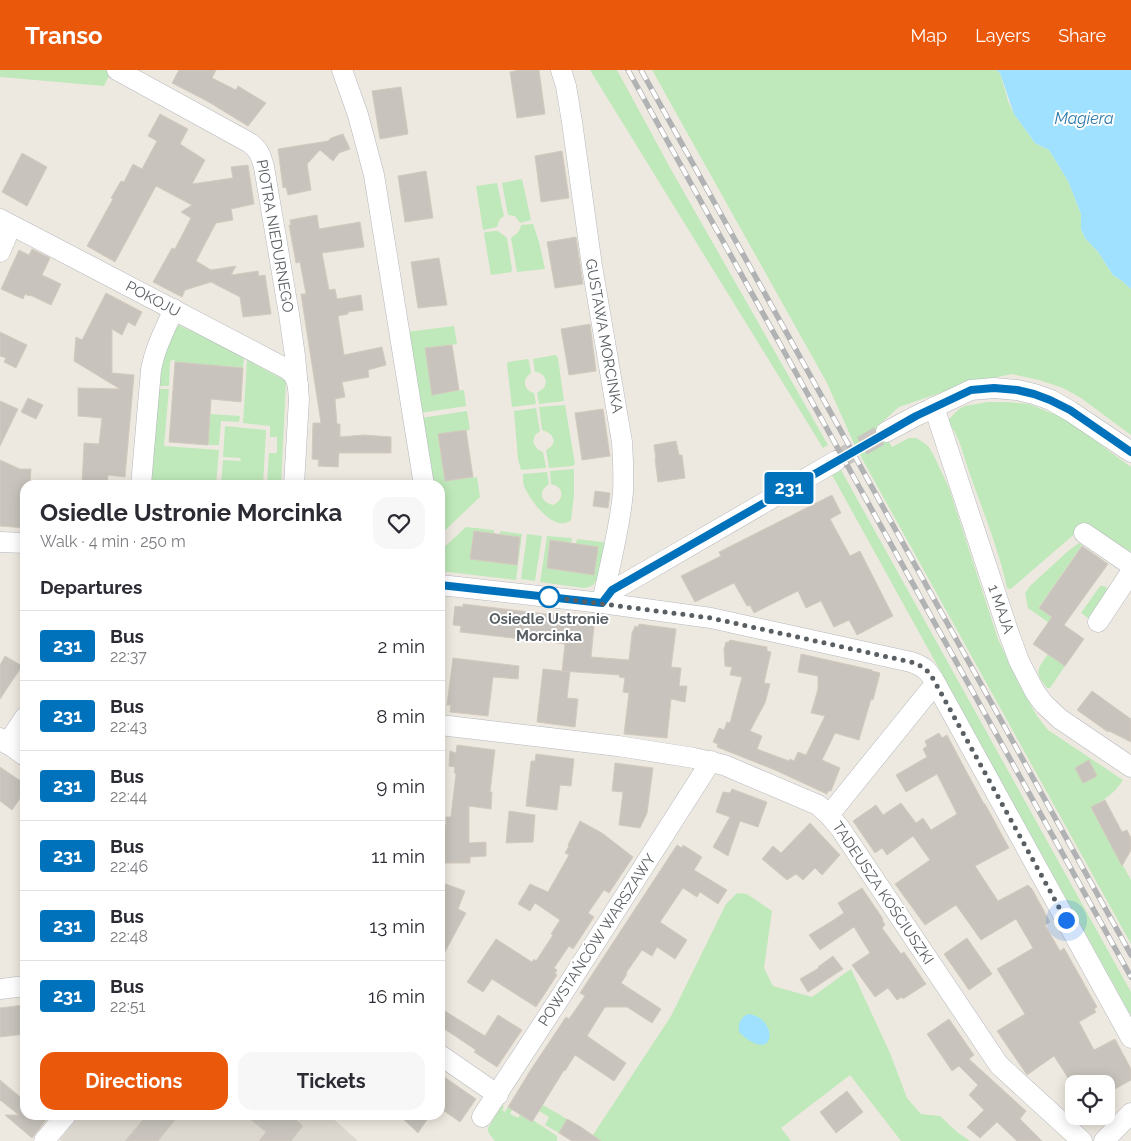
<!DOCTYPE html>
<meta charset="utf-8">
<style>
:root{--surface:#fff;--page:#f7f7f7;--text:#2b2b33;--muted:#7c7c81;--line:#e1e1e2;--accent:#ea580c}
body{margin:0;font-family:Raleway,sans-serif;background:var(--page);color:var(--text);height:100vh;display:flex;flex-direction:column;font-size:19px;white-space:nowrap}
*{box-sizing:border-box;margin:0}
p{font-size:16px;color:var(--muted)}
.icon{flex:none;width:28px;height:28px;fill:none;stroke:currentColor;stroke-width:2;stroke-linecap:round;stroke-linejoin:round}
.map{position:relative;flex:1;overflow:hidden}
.side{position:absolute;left:20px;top:410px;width:425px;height:640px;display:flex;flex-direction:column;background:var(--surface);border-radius:15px;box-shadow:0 2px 12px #0003}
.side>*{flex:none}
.badge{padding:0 10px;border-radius:4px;font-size:18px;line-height:32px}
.controls{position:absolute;left:1065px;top:1005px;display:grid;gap:10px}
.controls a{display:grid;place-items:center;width:50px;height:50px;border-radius:10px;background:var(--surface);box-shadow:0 2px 12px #0003;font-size:25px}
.you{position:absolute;width:25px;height:25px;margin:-12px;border:4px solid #fff;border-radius:50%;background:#1a73e8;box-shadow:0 0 0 8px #1a73e833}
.map>.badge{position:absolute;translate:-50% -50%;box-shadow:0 0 0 2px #fff}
h2{padding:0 20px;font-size:19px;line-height:45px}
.round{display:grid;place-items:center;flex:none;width:52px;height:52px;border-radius:15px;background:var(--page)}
.summary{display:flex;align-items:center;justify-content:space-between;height:85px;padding:0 20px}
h1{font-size:24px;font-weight:700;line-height:38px}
.action{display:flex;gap:10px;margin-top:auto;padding:10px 20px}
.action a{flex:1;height:58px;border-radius:15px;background:var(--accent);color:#fff;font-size:20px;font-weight:700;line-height:58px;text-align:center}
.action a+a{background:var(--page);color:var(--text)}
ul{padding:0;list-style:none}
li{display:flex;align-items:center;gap:15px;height:70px;padding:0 20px;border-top:1px solid var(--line)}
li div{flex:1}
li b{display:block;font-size:19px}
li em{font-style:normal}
li .badge{min-width:55px;font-weight:700;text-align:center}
header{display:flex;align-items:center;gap:30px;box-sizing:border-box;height:70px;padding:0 25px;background:var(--accent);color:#fff}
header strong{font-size:24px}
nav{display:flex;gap:28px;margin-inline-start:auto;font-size:18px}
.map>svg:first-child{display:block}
.education{fill:#ddd8cf}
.green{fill:#bfe9ba}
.water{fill:#a0e1ff}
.building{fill:#c8c4bd;stroke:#d3cabe}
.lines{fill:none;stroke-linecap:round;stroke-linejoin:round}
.minor-tunnel{stroke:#c9c6c1;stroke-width:20;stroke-dasharray:20 10;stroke-linecap:butt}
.minor-casing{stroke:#b4b8bd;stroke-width:21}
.minor{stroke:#fff;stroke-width:20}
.rail-casing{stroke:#b1b2b3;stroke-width:5.5}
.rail{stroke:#fff;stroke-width:4;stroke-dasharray:11;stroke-linecap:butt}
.line-casing{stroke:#fff;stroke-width:11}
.line{stroke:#0072bc;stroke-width:8}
.walk{stroke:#595f63;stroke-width:5;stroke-dasharray:0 9}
.stop-dot{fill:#fff;stroke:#0072bc;stroke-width:2.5}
.labels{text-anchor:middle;stroke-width:4;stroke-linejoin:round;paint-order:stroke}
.street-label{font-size:15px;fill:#595f63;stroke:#fff}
.stop-label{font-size:15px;font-weight:bold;fill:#595f63;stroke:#fff}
.water-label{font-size:16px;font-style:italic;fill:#2f79a9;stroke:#fff}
</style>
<header>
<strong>Transo</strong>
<nav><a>Map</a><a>Layers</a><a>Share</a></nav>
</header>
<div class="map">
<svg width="1131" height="1071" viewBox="0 0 1131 1071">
<rect width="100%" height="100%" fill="#eee9e0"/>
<polygon class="education" points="80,1045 329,1045 358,1071 62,1071 60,1069"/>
<g class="green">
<polygon points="0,0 112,0 104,16 0,7"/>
<polygon points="590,0 617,0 673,103 828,375 823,378"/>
<path d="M 652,0 L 996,0 L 1000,3 L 1008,31 L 1014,44 L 1035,73 L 1049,80 L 1068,111 L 1081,144 L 1081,159 L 1085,168 L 1098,182 L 1113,205 L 1122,211 L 1131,219 L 1131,365 L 1081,328 L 1063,318 L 1039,310 L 1012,304 L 969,313 L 899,337 L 879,355 L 892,377 L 909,368 L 916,368 L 923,372 L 929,377 L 934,386 L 949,418 L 998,569 L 1019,614 L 1037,646 L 1048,660 L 1123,710 C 1115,723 1104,730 1091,738 L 1131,810 L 1131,874 L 855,376 L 827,313 Z"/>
<polygon points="522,109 531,150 520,153 515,146 508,145 502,113"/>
<polygon points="497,113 504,146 500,149 497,157 483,160 476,116"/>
<path d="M 533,154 L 539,172 L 545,199 L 517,202 L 511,168 C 516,164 520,162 521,155 Z"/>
<polygon points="495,161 498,161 507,168 512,200 511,202 491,205 484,164 485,162"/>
<polygon points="178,255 215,272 244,288 243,298 175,292 174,290 172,290 170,292 169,316 159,316 162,289 171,267"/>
<polygon points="454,256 457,274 425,278 432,324 464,320 466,336 420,343 406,262"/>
<path d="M 555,285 L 557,286 L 558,288 L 564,331 L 539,334 L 537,323 L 544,318 L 546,312 C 545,306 541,302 535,302 L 533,289 Z"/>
<polygon points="247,290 286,311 281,415 267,415 269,383 277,383 277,367 270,367 270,356 243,353"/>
<path d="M 521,290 L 528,289 L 529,291 L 531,303 C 522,309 523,320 534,323 L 536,334 L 512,337 L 507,295 L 508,292 Z"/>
<polygon points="159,319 169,319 164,376 219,380 216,415 151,415"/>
<path d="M 988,332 L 1007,332 L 1029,334 L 1064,348 L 1131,397 L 1131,482 L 1086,454 L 1013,517 L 1011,519 L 1007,518 C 998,476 981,437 967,396 C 962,380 958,363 947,351 L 959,339 L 965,336 Z"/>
<path d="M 565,335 L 575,394 L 573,396 L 549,398 L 546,380 C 559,374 554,363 542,360 L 539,337 Z"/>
<polygon points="536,338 540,361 535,365 533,372 537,379 543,382 546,397 545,398 521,400 518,389 514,341"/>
<polygon points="467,341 470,360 438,365 445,411 477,407 480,427 440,465 440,415 430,415 421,348"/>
<polygon points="210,344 240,346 239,352 221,351 219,375 208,375"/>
<polygon points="225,356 266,360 263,415 221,415 223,390 241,391 240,388 223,387"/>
<path d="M 574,399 L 574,426 L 571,450 C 555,463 532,433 526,420 C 523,416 523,410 523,404 L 547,402 L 549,414 C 538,421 540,432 553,435 C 564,430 565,417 551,414 L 550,401 Z"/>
<polygon points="841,400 1131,922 1131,946 832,405"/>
<polygon points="466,457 494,460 494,464 474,461 470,489 517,495 520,467 500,464 500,461 522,464 516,510 440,501 440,481"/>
<polygon points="527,464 542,466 535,511 521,509"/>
<polygon points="547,466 572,468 571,473 550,470 547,498 593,505 598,477 576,474 577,469 603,472 605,474 604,477 597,509 593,515 589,517 584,518 540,512"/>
<polygon points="1079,473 1082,475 1039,537 1052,547 1049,553 1028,538 1025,523 1030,516 1068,481"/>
<polygon points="1100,516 1104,516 1112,522 1092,551 1081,543"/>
<path d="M 1048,584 L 1065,596 L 1050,618 L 1047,618 C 1034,601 1037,600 1048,584 Z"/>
<polygon points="737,823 747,824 772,841 764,898 773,916 812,927 851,899 890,983 907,1028 921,1044 940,1046 957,1062 970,1071 901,1071 850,1005 781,1058 791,1071 589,1071 671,946 726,834"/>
<path d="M 502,1035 L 504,1037 L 502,1040 L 505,1042 L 508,1037 L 512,1040 L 510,1044 L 518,1048 L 520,1045 L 532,1052 L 533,1050 L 557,1066 L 557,1071 L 495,1071 C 492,1067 487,1063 488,1058 Z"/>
<polygon points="543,1035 567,1049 559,1063 545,1055 549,1047 539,1041"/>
</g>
<g class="water">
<polygon points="996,0 1131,0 1131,219 1122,211 1113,205 1098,182 1085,168 1081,159 1081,144 1068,111 1049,80 1035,73 1014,44 1000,3"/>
<path d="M 748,944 C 779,947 777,998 739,962 C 738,953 740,948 748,944 Z"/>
</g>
<g class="building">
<polygon points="179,0 216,0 212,8 236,20 238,16 266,33 248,56 207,31 172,13"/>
<polygon points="520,0 539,0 545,44 517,48 510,2"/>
<polygon points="401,17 408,64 380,69 372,21"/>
<polygon points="160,44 188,59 180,74 205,90 192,114 233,108 231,97 248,95 254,134 231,139 233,150 216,153 196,191 211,200 236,196 231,205 258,201 259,206 265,205 271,244 243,247 240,227 211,212 185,220 182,227 153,212 172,178 175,179 191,148 181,142 192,135 156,116 115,192 87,176 113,129 111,128 121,111 124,112 133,94 142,99 157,71 148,66"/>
<polygon points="343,64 350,79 339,83 333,91 320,80 307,94 311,120 288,125 286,117 283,118 278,79 328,71 331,68"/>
<polygon points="562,81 569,128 541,132 535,86"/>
<polygon points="22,83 47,97 27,136 2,122"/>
<polygon points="426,101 433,148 405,152 398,106"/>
<polygon points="317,145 319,159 360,152 364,177 322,183 329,220 335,219 337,229 361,225 363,240 348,242 348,244 338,246 344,285 382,277 386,295 368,300 369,307 342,312 345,327 335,329 337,354 340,354 340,367 364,365 391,367 391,383 339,383 338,397 318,396 319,390 312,389 313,353 321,353 301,224 306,224 300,192 296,193 289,155 291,155 290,150"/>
<polygon points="576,167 583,214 555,218 547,172"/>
<polygon points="32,179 50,188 42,205 61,214 51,235 30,225 29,226 25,224 23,229 1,219 19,180 29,185"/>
<polygon points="439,188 447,235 418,238 411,192"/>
<polygon points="106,223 142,242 135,256 128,252 122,265 112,259 112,303 134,305 125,407 108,405 107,415 82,415 84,373 99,374 102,348 78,346 78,318 120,319 74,291 76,267 82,270"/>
<polygon points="590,254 596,301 569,305 561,259"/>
<polygon points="0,262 27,275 16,298 4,292 6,288 0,286"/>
<polygon points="452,275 459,320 432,325 425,278"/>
<polygon points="175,292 243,298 241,332 211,329 208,375 169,372"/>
<polygon points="28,328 43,335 36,349 21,342"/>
<polygon points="0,331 18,339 0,376"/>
<polygon points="603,339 610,386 582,390 575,343"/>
<polygon points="466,360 473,407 445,411 438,364"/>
<polygon points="676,371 679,385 682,385 685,408 658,412 655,389 656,389 654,375"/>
<polygon points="0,390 20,399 31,399 30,415 25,415 25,458 0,456"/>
<polygon points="595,421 610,423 608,438 593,436"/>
<polygon points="832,425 841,443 830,449 850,486 860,481 893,546 857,565 849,550 834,557 821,531 806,538 798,521 754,543 750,535 747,536 734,513 695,532 681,506 721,486 719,482"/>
<polygon points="474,461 520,467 517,495 470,489"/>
<polygon points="550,470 598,477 594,505 547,498"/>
<polygon points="1082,476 1108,494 1064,555 1084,569 1065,596 1033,574 1052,547 1039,538"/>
<polygon points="463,534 588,549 587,554 594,556 591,587 629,590 632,563 635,556 638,557 639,554 676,559 671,597 681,598 679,616 687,616 685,632 671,629 667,668 624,664 629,623 623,622 625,608 619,607 620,605 562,601 565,574 522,568 522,569 460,562 461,556 453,555 455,536 463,537"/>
<polygon points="730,570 767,577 767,581 771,582 764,613 770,614 765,633 750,661 762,666 757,679 789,691 790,689 794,691 798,682 806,685 825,646 811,643 818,619 818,606 798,602 801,584 872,600 872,601 880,603 873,630 871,629 859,670 835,663 822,690 840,698 831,721 828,721 827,724 775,700 717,677 718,674 713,672 719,658 724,660 727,652 730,653 742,607 730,605 732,597 725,596 724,579 726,572 729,572"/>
<polygon points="5,586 22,596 0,629 0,595"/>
<polygon points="453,588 519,596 518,609 493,607 488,646 450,642 451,635 447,635"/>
<polygon points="543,599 570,602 567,628 578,629 575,657 537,652"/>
<polygon points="1092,621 1131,649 1131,672 1109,661 1108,662 1077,640"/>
<polygon points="939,663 942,668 947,665 965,699 984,734 985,734 1009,778 975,796 998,831 1028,815 1032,819 1050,852 1045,855 1060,881 1064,878 1097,937 1094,939 1096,942 1079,952 1094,980 1115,969 1131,999 1131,1010 1106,1024 1106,1014 1072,1014 1054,986 1027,1005 997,961 1025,944 997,899 1033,878 1016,849 981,870 956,835 925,855 895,814 930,790 913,766 887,785 882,778 875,783 853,751 876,735 883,745 901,733 916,753 923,748 931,760 957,744 937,704 906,722 896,705 927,687 923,679 927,676 925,671"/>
<polygon points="457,675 495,680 490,722 492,722 491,739 469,736 469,773 486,772 486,786 470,787 470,793 442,793 441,755 446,755 446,747 451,747 456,703 454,703 455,697 449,696 450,681 456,683"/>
<polygon points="536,684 574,689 571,716 560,715 557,740 526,736 531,691 535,691"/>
<polygon points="1089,690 1097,706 1083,713 1075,698"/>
<polygon points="615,693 653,698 647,743 640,758 619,755 623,722 612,721"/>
<polygon points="0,697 25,714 25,721 12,740 0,731"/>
<polygon points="732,719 767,732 758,757 740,751 728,786 713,777 730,747 716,742 723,722 730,723"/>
<polygon points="1105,730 1122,762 1127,760 1131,768 1131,780 1122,796 1091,737"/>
<polygon points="509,741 535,745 533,772 506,773"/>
<polygon points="580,751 602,763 633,787 609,823 604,820 588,843 594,847 573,879 569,876 554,898 557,900 555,903 557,905 536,937 492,909 483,922 467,912 496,869 532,892 534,889 536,891 553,865 551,864 560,850 535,833 530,841 518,834 530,814 548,822 569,785 565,783 569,776 568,775"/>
<polygon points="810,753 840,785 822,805 815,798 803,810 796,804 787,810 762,789 773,776 781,783"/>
<polygon points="677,775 682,778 683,775 702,787 694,800 727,820 718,834 700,822 697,827 683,818 660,852 687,870 675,889 657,877 652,886 642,880 626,903 627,904 621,913 661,939 652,953 627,937 605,937 587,966 626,993 614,1011 575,985 565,1001 564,1000 532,1052 508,1037 530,1001 566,947 569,949 585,926 580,923"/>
<polygon points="440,812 465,821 458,839 466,843 440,891"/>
<polygon points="862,818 883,849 882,850 885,855 882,858 901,884 904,882 926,914 903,929 902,927 897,930 888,918 875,927 852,895 870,883 854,857 820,880 809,865 832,851 844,843 838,833"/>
<polygon points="967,868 992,904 969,920 944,884"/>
<polygon points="833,886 843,899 808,922 800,909 819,898 818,897"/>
<polygon points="25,935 25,964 0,967 0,938"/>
<polygon points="440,938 485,966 498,945 522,960 497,997 474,982 476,980 440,956"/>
<polygon points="949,949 974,985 969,989 1026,1041 1020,1049 1042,1071 1017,1071 997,1052 980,1068 967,1057 984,1040 969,1025 978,1015 959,996 952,1001 927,964"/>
<polygon points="440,1004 476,1029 460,1052 440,1038"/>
<polygon points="0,1010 25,1031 25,1045 50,1045 32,1068 5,1045 19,1045 0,1030"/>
<polygon points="847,1021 863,1042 836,1063 820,1042"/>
<polygon points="147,1045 179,1045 158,1071 125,1071"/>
<polygon points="245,1045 290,1045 303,1056 291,1071 259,1071 266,1062"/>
<polygon points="399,1045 430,1045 418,1063"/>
<polygon points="567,1049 581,1057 601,1071 572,1071 559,1063"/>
</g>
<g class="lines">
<polyline class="minor-tunnel" points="836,391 886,362"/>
<defs>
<g id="minor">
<path d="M 117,0 L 250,73 C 259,80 261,86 264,97 L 289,244 L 295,286 L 299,329 L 294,415"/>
<polyline points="342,0 358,45 374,105 424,415"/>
<path d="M 561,0 L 566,16 L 572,52 L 592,196 L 622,372 C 623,389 624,406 623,422 C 620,458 609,498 602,533"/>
<polyline points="0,149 287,299 294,305 298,315"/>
<polyline points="0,182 11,156"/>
<polyline points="934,337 1008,561 1019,591 1035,622 1044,634 1060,649 1131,697"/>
<polyline points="886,362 916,346 971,320 994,318 1017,320 1034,324 1051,330 1070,341 1131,382"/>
<path d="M 141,415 L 151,300 C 155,278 165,259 174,239"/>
<polyline points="1084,463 1131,495"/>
<polyline points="0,472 25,473"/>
<path d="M 440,515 L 602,533 L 711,548 L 911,592 C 925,597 929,601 936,614 L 1131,968"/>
<polyline points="602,533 612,521 836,391"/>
<polyline points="1098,552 1131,502"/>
<polyline points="440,655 618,676 694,688 724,695 818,735 829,745 840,758 999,995 1082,1071"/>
<polyline points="0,668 25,686"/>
<polyline points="7,674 25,647"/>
<polyline points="829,745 930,620 936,614"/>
<polyline points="0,919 25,916"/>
<polyline points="440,985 498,1025"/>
<polyline points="482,1047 561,926 711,691"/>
<polyline points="44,1071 66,1045"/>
<polyline points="1104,1071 1131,1043"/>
</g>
</defs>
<use href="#minor" class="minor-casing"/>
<use href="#minor" class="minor"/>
<defs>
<g id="rail">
<polyline points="628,0 1131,907"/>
<polyline points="641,0 1131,885"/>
</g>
</defs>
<use href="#rail" class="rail-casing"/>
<use href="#rail" class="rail"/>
</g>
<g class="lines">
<defs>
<polyline id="line" points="440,515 602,533 612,520 916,346 971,320 994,318 1017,320 1034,324 1050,330 1070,340 1131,382"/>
</defs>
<use href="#line" class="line-casing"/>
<use href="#line" class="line"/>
<path class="walk" d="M 549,527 L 711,548 L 911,592 C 925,597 929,601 936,614 L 1066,850"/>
</g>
<circle class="stop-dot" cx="549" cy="527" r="10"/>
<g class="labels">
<g class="street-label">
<text transform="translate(275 166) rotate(80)" y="5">PIOTRA NIEDURNEGO</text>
<text transform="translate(153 229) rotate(28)" y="5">POKOJU</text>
<text transform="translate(604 266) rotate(80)" y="5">GUSTAWA MORCINKA</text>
<text transform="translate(1001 539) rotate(71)" y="5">1 MAJA</text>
<text transform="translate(883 823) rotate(56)" y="5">TADEUSZA KOŚCIUSZKI</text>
<text transform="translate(597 870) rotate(-57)" y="5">POWSTAŃCÓW WARSZAWY</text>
</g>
<g class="stop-label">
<text x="549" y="554">Osiedle Ustronie<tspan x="549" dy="17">Morcinka</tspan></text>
</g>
<g class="water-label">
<text x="1084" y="54">Magiera</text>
</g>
</g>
</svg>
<div class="controls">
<a><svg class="icon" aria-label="locate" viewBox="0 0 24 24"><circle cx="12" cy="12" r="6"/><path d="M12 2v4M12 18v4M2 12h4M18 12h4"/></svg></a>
</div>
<div class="you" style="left:1066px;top:850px"></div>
<b class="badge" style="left:789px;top:418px;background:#0072bc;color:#fff">231</b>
<section class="side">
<div class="summary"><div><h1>Osiedle Ustronie Morcinka</h1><p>Walk · 4 min · 250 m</p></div><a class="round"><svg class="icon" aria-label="heart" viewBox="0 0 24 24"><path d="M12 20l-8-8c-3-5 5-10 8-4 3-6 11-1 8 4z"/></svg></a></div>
<h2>Departures</h2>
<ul>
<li><span class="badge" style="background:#0072bc;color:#fff">231</span><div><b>Bus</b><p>22:37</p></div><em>2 min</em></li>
<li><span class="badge" style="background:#0072bc;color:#fff">231</span><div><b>Bus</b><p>22:43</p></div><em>8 min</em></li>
<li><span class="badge" style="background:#0072bc;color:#fff">231</span><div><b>Bus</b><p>22:44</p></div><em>9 min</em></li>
<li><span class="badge" style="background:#0072bc;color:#fff">231</span><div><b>Bus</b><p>22:46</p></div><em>11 min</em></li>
<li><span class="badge" style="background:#0072bc;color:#fff">231</span><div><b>Bus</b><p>22:48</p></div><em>13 min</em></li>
<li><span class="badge" style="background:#0072bc;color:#fff">231</span><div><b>Bus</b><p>22:51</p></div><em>16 min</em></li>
</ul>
<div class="action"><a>Directions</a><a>Tickets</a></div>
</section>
</div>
